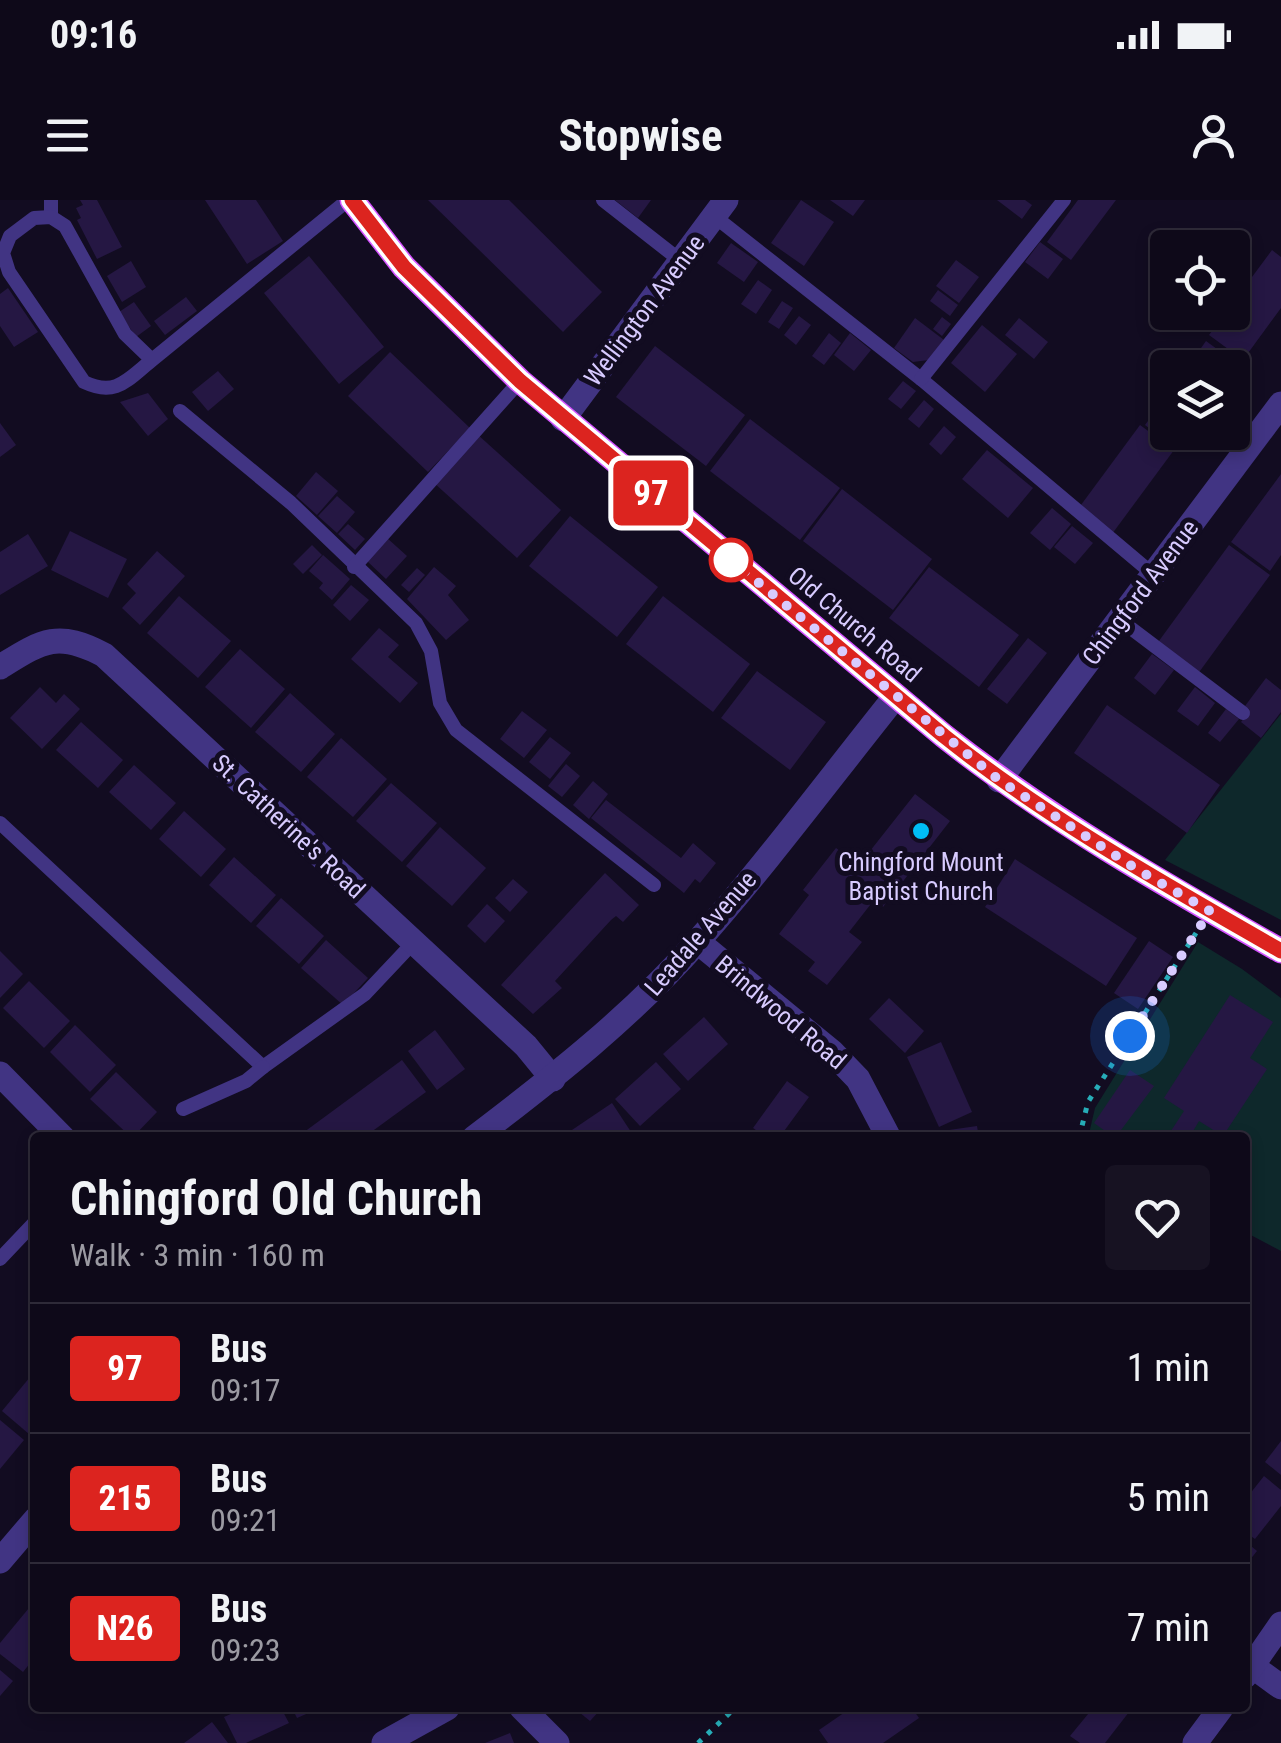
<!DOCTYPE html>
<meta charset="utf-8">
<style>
:root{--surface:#0e0919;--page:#171222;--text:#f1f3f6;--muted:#9b9aa2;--line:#2e2a38}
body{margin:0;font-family:"Roboto Condensed",sans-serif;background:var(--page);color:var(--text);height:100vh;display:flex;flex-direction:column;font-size:38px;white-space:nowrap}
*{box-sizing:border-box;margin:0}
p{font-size:32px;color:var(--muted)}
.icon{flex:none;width:55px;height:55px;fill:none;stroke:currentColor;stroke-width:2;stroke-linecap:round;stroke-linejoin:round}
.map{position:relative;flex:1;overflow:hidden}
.details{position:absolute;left:30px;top:932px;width:1220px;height:580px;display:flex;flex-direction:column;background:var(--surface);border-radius:10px;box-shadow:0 5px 15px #0003,0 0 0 2px var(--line)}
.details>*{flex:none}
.badge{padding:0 20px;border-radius:8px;font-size:35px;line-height:65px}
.controls{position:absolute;left:1150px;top:30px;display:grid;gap:20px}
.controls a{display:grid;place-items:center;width:100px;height:100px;border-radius:10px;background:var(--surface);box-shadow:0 5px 15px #0003,0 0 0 2px var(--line);font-size:50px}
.you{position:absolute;width:50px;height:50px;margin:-25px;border:8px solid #fff;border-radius:50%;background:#1a73e8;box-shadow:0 0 0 15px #1a73e833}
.map>.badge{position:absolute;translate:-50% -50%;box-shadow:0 0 0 5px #fff}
.round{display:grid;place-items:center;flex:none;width:105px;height:105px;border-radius:10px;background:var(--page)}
.head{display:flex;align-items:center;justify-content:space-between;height:170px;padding:0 40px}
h1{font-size:48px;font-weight:700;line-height:75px}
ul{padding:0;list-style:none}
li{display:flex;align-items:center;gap:30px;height:130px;padding:0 40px;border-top:2px solid var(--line)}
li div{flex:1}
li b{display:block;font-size:38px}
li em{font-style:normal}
li .badge{min-width:110px;font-weight:700;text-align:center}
.status{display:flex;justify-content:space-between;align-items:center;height:70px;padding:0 50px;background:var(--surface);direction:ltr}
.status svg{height:28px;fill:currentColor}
header{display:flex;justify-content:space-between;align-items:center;height:130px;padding:0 40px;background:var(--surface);font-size:45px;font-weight:700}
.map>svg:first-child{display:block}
.green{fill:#0e282b}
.building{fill:#251743}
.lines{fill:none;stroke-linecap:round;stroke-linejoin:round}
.path{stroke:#27adb8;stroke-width:5;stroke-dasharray:5 8;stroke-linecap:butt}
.lane{stroke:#413483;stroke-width:14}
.street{stroke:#413483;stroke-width:25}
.primary{stroke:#d552ff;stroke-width:25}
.line-casing{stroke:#fff;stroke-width:22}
.line{stroke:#dc241f;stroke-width:15}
.walk{stroke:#d8cbff;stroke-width:10;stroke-dasharray:0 18}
.stop-dot{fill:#fff;stroke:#dc241f;stroke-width:5}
.poi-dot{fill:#00bdf6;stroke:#120c21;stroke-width:4}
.labels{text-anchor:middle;stroke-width:10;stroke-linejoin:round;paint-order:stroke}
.street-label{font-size:25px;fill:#d8cbff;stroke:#120c21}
.poi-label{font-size:25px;fill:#d8cbff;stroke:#120c21}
</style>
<div class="status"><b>09:16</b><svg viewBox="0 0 49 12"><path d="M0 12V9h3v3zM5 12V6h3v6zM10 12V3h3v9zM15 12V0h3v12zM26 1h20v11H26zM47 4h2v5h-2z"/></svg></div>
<header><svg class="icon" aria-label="menu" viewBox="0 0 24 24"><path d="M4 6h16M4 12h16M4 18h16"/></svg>Stopwise<svg class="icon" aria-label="person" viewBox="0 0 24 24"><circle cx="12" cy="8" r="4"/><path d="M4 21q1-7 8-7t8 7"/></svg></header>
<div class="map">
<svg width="1281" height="1543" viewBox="0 0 1281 1543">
<rect width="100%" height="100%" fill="#120c21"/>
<g class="green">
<polygon points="1281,514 1281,720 1165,660"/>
<polygon points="1198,742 1242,769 1281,798 1281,1051 1245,1032 1245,938 1088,938 1095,908"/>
</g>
<g class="building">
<polygon points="80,0 97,0 122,47 97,59 77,20 81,18 76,8 83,5"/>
<polygon points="205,0 256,0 283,41 247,64"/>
<polygon points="428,0 509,0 602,92 563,132"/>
<polygon points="615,0 651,0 638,18"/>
<polygon points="801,0 834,22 804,66 771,43"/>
<polygon points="830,0 865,0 853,16"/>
<polygon points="997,0 1025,0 1032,5 1022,19"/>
<polygon points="1116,0 1071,60 1047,42 1078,0"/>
<polygon points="1040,42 1063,59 1048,79 1025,62"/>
<polygon points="731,43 758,62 744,82 717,63"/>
<polygon points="1272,50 1281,57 1281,108 1243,160 1209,135 1226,112 1232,112 1232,104"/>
<polygon points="309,56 384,147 339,184 264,93"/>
<polygon points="956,60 979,77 959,103 936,86"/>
<polygon points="131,61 146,87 122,102 107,76"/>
<polygon points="758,80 772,90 756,114 741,104"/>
<polygon points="8,88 38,132 14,147 0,126 0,94"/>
<polygon points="938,90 958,105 950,116 930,101"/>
<polygon points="186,97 197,111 165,135 154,121"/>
<polygon points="782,101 793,108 779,129 768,122"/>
<polygon points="134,102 151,126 136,137 119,112"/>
<polygon points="799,116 811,125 796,145 784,135"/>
<polygon points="942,117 951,124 942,136 933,129"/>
<polygon points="915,118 944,140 929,160 913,162 894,148"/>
<polygon points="1019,118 1048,142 1034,159 1005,135"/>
<polygon points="982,125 1017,154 985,192 951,163"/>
<polygon points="829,133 841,143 824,165 812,156"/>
<polygon points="850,133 871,150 854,171 834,155"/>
<polygon points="1206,141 1240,166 1232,176 1232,168 1187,168"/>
<polygon points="655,146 745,215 706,266 616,197"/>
<polygon points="390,152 470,228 428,272 348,196"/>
<polygon points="218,171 234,189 208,211 192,192"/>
<polygon points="903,181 916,191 901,209 888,199"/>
<polygon points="148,193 168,219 148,236 120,202"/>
<polygon points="1168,194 1168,232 1191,232 1178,250 1145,225"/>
<polygon points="924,200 934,209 919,228 908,219"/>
<polygon points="750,219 840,288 800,340 710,271"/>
<polygon points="0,223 16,245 0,257"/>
<polygon points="1140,225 1174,250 1112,334 1078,309"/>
<polygon points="944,226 956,237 941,255 929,244"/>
<polygon points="477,234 561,310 517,358 433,282"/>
<polygon points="987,250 1033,288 1008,318 962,279"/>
<polygon points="316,272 338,291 317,315 296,296"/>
<polygon points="1281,274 1281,355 1270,371 1231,342"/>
<polygon points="842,289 932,359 893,410 803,341"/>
<polygon points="337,296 355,312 337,333 318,316"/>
<polygon points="1052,308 1071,324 1050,350 1030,333"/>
<polygon points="570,316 658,387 617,437 529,366"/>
<polygon points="348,324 365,339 355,350 338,334"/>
<polygon points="1072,326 1093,343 1075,364 1054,347"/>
<polygon points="70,331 127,359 108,398 51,370"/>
<polygon points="28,334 48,366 0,395 0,352"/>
<polygon points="387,338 407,356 386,379 367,361"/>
<polygon points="312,345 322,355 303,374 293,364"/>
<polygon points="1229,345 1270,375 1197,475 1156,445"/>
<polygon points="157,351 185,376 140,425 122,408 136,393 127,384"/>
<polygon points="323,355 350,379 332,400 319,388 323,383 309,371"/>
<polygon points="434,367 456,386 448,395 469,420 446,440 407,399"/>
<polygon points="929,367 1019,435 979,487 889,418"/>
<polygon points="417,368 425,375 409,392 401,385"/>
<polygon points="351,385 369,400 350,421 333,405"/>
<polygon points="179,396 231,441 198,478 147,433"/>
<polygon points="663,396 750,464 713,512 626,444"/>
<polygon points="379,428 399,445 388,457 418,483 400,503 351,459"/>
<polygon points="1028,438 1047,453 1007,504 987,489"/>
<polygon points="240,449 285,489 251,528 205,487"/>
<polygon points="1152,454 1174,470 1155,495 1134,478"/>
<polygon points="757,471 826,522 790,570 721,518"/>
<polygon points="1266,478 1281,490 1281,512 1261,538 1241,522 1250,510 1245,506"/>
<polygon points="40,487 56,503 64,494 80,509 42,549 10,518"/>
<polygon points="1195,487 1215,503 1198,526 1177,511"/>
<polygon points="290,493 335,534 301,572 255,532"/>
<polygon points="1107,505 1220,585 1187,633 1074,553"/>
<polygon points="1226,509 1239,519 1220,542 1208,533"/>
<polygon points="522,511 547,530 524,558 500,539"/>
<polygon points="81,522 123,560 98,588 56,550"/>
<polygon points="550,537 571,553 550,579 529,562"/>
<polygon points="341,538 387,579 353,617 307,577"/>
<polygon points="566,564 580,576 562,597 548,586"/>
<polygon points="134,565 176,603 151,630 109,592"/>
<polygon points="593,581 608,594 589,619 573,605"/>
<polygon points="391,583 437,623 402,662 356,621"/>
<polygon points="915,594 950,621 883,707 874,700 849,732 862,742 827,785 808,771 815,762 779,734 809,695 803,690 836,648 859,665"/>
<polygon points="606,600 681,658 693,643 716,663 700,683 695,679 684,693 591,618"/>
<polygon points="184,611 226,649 201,677 159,639"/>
<polygon points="440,627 486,668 452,706 406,666"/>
<polygon points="234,657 276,695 251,723 209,685"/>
<polygon points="1015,659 1137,738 1106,786 985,707"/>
<polygon points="605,673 639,705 623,722 616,716 611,720 555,781 562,788 533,814 501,785"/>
<polygon points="513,679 528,692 510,712 495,698"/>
<polygon points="281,698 324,736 299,764 256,726"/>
<polygon points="487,704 505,721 485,743 467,726"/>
<polygon points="326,740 368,778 343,805 301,768"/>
<polygon points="1149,741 1173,757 1138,809 1114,793"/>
<polygon points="0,751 23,774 0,798"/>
<polygon points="29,781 70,821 44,848 3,808"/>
<polygon points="1230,795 1273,822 1250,858 1267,869 1223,936 1199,921 1189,938 1174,938 1169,934 1184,911 1164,898"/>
<polygon points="889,798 924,831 905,853 869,819"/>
<polygon points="704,817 728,844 688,881 663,854"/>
<polygon points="75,825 116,865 90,892 50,852"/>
<polygon points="435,830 465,869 437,890 408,851"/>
<polygon points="941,842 972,912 939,927 907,857"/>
<polygon points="402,860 426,892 363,938 296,938"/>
<polygon points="656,862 681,889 640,926 615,899"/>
<polygon points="1130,870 1154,886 1115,938 1094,923"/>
<polygon points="116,872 157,912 132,938 90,899"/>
<polygon points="787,881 809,897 779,938 767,938 753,928"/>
<polygon points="612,903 633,935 629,938 573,938 569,932"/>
<polygon points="977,926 979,938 943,938 942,931"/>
<polygon points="35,1171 35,1227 29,1234 2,1211"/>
<polygon points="0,1220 24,1240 0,1269"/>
<polygon points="1281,1241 1281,1275 1265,1262"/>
<polygon points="1264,1276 1281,1290 1281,1306 1255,1339 1245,1332 1245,1300"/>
<polygon points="1245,1341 1257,1351 1245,1366"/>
<polygon points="29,1408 35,1413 35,1457 23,1472 0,1454 0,1443"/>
<polygon points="0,1470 13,1481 0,1496"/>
<polygon points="244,1508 281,1508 289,1523 246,1543 237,1543 224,1517"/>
<polygon points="292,1508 320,1508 297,1518"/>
<polygon points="574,1508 602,1508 590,1521"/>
<polygon points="851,1508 912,1508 919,1518 883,1543 828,1543 819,1530"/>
<polygon points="1093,1508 1123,1508 1129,1512 1105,1543 1080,1543 1070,1536"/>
<polygon points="212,1522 228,1543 184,1543 191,1538"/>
<polygon points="510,1533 514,1543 485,1543"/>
</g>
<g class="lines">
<g class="path">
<polyline points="1079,938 1088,902 1196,733"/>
<polyline points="698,1543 735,1508"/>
</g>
<g class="lane">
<polyline points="603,0 681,61"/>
<polyline points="714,16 921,179 1154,375"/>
<polyline points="51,17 51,0"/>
<path d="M 152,160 L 125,134 L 65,26 L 51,17 L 34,18 L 10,36 L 3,53 L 9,72 L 84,182 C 116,197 127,180 152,160 L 348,0"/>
<polyline points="921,179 1064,0"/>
<polyline points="180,211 291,303 416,423 431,451 440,503 456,530 654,685"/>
<polyline points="354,367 520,181"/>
<polyline points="1120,420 1243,513"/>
<polyline points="0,623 263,867 365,794 414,742"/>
<polyline points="183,909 246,881 263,867"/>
<polyline points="0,1059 35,1022"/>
</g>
<g class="street">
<polyline points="563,219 726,0"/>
<path d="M 0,467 C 42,441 57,430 104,455 L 526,846 L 553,879"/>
<polyline points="999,580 1281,204"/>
<polyline points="698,742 832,852 858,879 889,938"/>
<polyline points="0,874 63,938"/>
<path d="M 474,938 C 553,878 632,816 698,741 C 767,663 830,578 895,497"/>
<polyline points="0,1361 35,1320"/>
<polyline points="1252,1466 1281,1487"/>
<polyline points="1245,1476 1281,1424"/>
<polyline points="522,1508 557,1543"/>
<polyline points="384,1543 447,1508"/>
<polyline points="1195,1543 1221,1508"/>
</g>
<path class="primary" d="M 352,0 L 404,67 L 520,181 L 944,536 C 1049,619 1165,685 1281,751"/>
</g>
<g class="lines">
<defs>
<path id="line" d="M 352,0 L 404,67 L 520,181 L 944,536 C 1049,620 1165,684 1281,751"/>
</defs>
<use href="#line" class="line-casing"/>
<use href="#line" class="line"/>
<polyline class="walk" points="731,360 999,580 1138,670 1210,711 1130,836"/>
</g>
<circle class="stop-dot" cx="731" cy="360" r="20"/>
<circle class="poi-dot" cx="921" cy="631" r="10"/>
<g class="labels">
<g class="street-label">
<text transform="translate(644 110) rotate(-53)" y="9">Wellington Avenue</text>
<text transform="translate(1140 392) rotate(-53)" y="9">Chingford Avenue</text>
<text transform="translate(855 424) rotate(40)" y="9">Old Church Road</text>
<text transform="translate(289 626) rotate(43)" y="9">St. Catherine's Road</text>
<text transform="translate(700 733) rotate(-49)" y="9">Leadale Avenue</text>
<text transform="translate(781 812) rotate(40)" y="9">Brindwood Road</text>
</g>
<g class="poi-label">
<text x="921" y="671">Chingford Mount<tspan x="921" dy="29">Baptist Church</tspan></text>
</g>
</g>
</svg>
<div class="controls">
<a><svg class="icon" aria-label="locate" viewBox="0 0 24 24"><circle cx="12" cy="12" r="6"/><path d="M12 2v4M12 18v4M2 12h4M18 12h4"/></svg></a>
<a><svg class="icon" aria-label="layers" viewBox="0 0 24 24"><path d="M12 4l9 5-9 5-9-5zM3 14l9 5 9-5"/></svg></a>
</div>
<div class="you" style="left:1130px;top:836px"></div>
<b class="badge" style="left:651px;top:293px;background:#dc241f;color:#fff">97</b>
<section class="details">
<div class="head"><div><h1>Chingford Old Church</h1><p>Walk · 3 min · 160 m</p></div><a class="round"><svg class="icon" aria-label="heart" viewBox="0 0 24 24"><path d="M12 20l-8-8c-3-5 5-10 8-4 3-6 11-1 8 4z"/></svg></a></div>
<ul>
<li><span class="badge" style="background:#dc241f;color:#fff">97</span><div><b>Bus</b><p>09:17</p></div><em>1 min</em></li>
<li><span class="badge" style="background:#dc241f;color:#fff">215</span><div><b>Bus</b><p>09:21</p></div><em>5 min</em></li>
<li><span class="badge" style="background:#dc241f;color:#fff">N26</span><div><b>Bus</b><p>09:23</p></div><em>7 min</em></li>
</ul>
</section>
</div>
